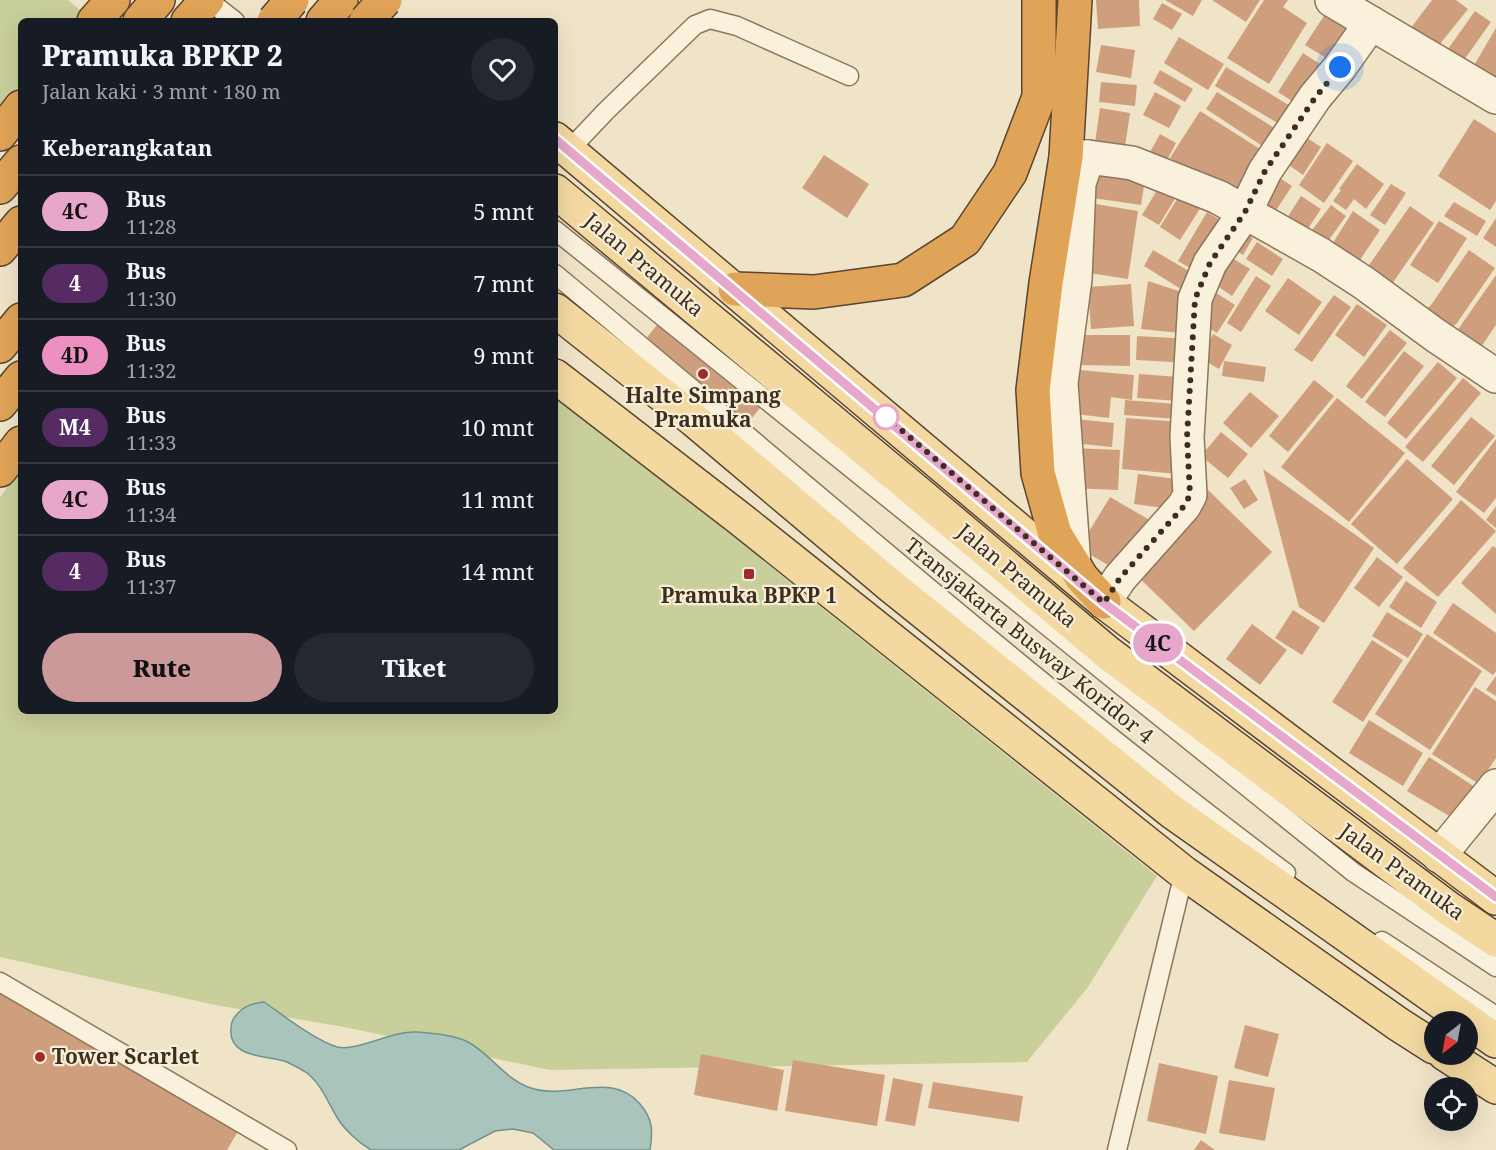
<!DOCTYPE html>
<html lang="id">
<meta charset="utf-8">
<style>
:root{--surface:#171b24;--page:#242831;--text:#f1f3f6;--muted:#9ea1a6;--line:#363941;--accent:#cc999b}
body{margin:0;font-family:"Noto Serif",serif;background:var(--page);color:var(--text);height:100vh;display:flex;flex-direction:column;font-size:22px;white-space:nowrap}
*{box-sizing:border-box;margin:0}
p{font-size:20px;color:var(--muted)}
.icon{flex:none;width:33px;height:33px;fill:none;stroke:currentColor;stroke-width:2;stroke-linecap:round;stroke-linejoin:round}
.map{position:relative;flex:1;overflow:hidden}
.drawer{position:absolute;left:18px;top:18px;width:540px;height:696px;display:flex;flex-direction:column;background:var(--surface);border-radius:9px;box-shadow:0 6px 24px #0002}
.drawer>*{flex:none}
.badge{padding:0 12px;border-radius:20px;font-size:21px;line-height:39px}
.needle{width:39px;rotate:211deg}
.buttons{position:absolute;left:1424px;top:1011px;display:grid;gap:12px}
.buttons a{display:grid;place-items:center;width:54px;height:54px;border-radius:50%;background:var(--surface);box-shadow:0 6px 24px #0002;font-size:30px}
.you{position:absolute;width:30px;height:30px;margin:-15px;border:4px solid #fff;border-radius:50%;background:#1a73e8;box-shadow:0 0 0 9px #1a73e833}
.map>.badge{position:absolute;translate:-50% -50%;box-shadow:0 0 0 3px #fff}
h2{padding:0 24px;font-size:22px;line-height:54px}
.round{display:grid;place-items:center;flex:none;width:63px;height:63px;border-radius:32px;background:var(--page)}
.overview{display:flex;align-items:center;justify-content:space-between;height:102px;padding:0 24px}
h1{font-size:28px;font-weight:800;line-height:45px}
.cta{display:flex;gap:12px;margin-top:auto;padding:12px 24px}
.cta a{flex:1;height:69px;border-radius:36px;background:var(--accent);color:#111;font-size:24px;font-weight:800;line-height:69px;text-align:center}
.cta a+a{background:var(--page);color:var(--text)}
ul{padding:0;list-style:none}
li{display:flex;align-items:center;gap:18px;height:72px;padding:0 24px;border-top:2px solid var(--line)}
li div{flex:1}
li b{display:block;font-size:22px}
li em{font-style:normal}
li .badge{min-width:66px;font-weight:700;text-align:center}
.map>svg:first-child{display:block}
.green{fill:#c9cf9b}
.water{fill:#a9c4bc;stroke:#6f938a;stroke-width:1.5}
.building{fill:#cf9f7d}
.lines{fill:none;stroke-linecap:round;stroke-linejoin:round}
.lane-casing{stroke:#8d765c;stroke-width:21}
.street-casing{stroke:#8d765c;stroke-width:36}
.primary-casing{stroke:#5b4430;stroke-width:36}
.highway-casing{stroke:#5b4430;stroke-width:36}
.lane{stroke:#faf1dc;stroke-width:18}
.street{stroke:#faf1dc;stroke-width:33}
.primary{stroke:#f3d9a0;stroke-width:33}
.highway{stroke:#e0a458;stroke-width:33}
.highway-bridge-casing{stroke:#5b4430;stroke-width:36;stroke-linecap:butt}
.highway-bridge{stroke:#e0a458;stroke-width:33}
.line-casing{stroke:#fff;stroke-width:14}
.line{stroke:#e7a7ca;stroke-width:9}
.walk{stroke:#3d2e20;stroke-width:6;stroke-dasharray:0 10.8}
.poi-dot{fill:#9e2a2b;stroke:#f7eed8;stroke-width:2}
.stop-dot{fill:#fff;stroke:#e7a7ca;stroke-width:3}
.labels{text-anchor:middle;stroke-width:4.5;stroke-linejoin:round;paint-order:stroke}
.street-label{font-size:21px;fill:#3d2e20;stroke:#f7eed8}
.poi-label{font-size:21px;font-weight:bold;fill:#3d2e20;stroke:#f7eed8}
</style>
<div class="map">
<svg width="1496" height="1150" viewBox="0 0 1496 1150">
<rect width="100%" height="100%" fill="#f0e4c8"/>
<g class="green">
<polygon points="0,0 68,0 93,21 21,21 21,123 0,149"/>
<polygon points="555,394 1157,876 1088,987 1027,1062 550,1070 344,1027 215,1005 0,957 0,497 21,469 21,711 555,711"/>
</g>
<path class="water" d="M 264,1002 C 284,1016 315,1040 337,1047 C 357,1052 393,1030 417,1032 C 432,1033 453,1035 466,1041 C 489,1052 504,1078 528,1087 C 565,1102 610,1069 640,1104 C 653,1119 653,1131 650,1150 L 554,1150 L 533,1133 L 513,1129 L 495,1131 L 459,1150 L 371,1150 C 359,1143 345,1130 338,1119 C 328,1103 322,1085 307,1073 C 301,1069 293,1065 287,1062 C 267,1055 228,1059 231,1028 C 231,1021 234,1017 239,1012 C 246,1005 254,1003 264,1002 Z"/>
<g class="building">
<polygon points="1096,0 1139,0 1140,26 1098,29"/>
<polygon points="1165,0 1202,0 1193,16"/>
<polygon points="1212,0 1260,0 1246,22"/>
<polygon points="1264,0 1288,0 1283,7 1307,23 1269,84 1227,58"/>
<polygon points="1432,0 1456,0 1468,9 1436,49 1410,29"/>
<polygon points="1162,3 1182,14 1172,30 1153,19"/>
<polygon points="1329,8 1360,28 1336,64 1305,45"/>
<polygon points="1475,11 1491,22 1459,67 1443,56"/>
<polygon points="1496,28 1496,77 1494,80 1473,67"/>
<polygon points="1179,37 1224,64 1208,90 1164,63"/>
<polygon points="1101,45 1135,50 1131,78 1096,72"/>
<polygon points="1303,53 1329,70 1304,109 1278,92"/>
<polygon points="1226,67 1297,110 1286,128 1215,86"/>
<polygon points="1160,70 1193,89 1185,102 1153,83"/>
<polygon points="1101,82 1137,85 1135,106 1099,102"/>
<polygon points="1155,92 1181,106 1169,128 1143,115"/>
<polygon points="1217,92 1279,131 1267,149 1206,109"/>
<polygon points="1100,108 1130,113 1123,160 1093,156"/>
<polygon points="1200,111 1268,154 1238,201 1170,158"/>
<polygon points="1474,119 1496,133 1496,201 1490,210 1438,176"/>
<polygon points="1160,134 1176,143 1162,170 1145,161"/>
<polygon points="1301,134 1321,147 1303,175 1283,161"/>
<polygon points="1327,143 1353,161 1324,203 1299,185"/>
<polygon points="824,155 869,184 847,218 802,188"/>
<polygon points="1357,164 1384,184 1366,209 1354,199 1346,210 1333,201 1341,190 1339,189"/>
<polygon points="1094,167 1146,173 1141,205 1086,197"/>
<polygon points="1280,178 1292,186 1275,212 1263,205"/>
<polygon points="1162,182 1179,192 1159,225 1142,215"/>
<polygon points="1391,184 1406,193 1385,225 1370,215"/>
<polygon points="1182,191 1203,204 1180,240 1160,227"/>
<polygon points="1301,196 1321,209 1305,233 1287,218"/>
<polygon points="1084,202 1138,211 1128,279 1083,272"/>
<polygon points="1454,202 1486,221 1477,236 1444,216"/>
<polygon points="1331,205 1346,216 1326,244 1310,233"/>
<polygon points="1410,206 1434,223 1392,284 1367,268"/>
<polygon points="1353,211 1380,230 1356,266 1331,246"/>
<polygon points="1207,212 1227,224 1199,273 1178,261"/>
<polygon points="1496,218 1496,247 1483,238"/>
<polygon points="1439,221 1467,238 1438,283 1410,265"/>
<polygon points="1238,228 1253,238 1243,255 1227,245"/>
<polygon points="1257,242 1283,259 1272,276 1246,259"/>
<polygon points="1153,250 1194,274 1184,291 1144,266"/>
<polygon points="1469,250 1495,268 1457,323 1447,331 1423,312 1431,305"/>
<polygon points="1224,253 1250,269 1232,296 1207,279"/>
<polygon points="1496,275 1496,325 1481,347 1457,331"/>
<polygon points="1256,276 1271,286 1241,332 1227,323"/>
<polygon points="1288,278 1322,302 1299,335 1265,311"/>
<polygon points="1148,281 1194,296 1190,334 1141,329"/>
<polygon points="1131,284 1134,326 1091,329 1088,287"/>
<polygon points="1213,291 1235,305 1217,333 1195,320"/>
<polygon points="1334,295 1351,307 1312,362 1294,350"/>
<polygon points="1357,304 1387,325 1364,357 1335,335"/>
<polygon points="657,325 760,408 748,423 645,340"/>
<polygon points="1390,330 1407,343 1362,399 1346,386"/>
<polygon points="1213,334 1232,345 1219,369 1200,358"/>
<polygon points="1079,335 1130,335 1130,366 1079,365"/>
<polygon points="1137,336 1192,339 1191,363 1136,360"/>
<polygon points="1404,351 1424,366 1385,417 1365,402"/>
<polygon points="1224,361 1266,367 1264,382 1222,376"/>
<polygon points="1438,362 1457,378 1406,439 1387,423"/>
<polygon points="1080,370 1134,375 1132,400 1111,397 1109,418 1075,414"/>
<polygon points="1139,374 1179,377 1178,401 1137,398"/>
<polygon points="1463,378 1481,393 1423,462 1405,447"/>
<polygon points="1314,380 1334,396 1288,452 1269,436"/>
<polygon points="1250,392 1279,416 1251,448 1223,423"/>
<polygon points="1337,398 1405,453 1349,522 1281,467"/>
<polygon points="1125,400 1177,404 1176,419 1124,415"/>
<polygon points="1471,417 1495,436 1454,485 1431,466"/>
<polygon points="1126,418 1182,422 1178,474 1122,469"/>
<polygon points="1076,419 1114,423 1112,447 1073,443"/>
<polygon points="1221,432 1248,454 1228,478 1201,456"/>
<polygon points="1496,439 1496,498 1484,513 1456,492"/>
<polygon points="1073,448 1120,450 1118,490 1071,488"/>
<polygon points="1407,459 1453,499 1397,564 1351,524"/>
<polygon points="1263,469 1374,548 1324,623 1299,607"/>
<polygon points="1138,474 1183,480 1179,510 1134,504"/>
<polygon points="1245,479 1258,500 1244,509 1230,488"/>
<polygon points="1208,490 1272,552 1194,631 1130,569"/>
<polygon points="1110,497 1148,519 1118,571 1079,548"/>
<polygon points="1461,500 1496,531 1438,597 1403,568"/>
<polygon points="1496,506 1496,528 1486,520"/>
<polygon points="1493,546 1496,548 1496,614 1461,583"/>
<polygon points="1377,557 1403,577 1379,607 1354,588"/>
<polygon points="1406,581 1437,602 1421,628 1389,607"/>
<polygon points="1453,603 1496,633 1496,671 1493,675 1433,633"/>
<polygon points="1293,610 1320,627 1302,655 1275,638"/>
<polygon points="1387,612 1423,634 1408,658 1372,636"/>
<polygon points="1252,624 1287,650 1260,685 1226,659"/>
<polygon points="1427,634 1482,671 1430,750 1375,714"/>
<polygon points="1372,640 1403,660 1363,722 1332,702"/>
<polygon points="1496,676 1496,696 1486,690"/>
<polygon points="1475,687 1496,701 1496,758 1479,784 1432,754"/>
<polygon points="1369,720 1423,753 1403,786 1349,753"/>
<polygon points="1429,757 1478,789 1456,820 1407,791"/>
<polygon points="0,985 240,1128 227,1150 0,1150"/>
<polygon points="1245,1025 1279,1034 1268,1077 1234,1068"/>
<polygon points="701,1054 784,1070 777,1111 694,1095"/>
<polygon points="793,1060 885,1075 877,1126 785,1111"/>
<polygon points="1159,1063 1218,1076 1206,1134 1147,1121"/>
<polygon points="893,1078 923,1084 915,1126 885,1121"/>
<polygon points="1229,1080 1275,1088 1265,1141 1219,1133"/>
<polygon points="933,1082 1023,1096 1019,1122 928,1108"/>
<polygon points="1201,1140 1215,1150 1194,1150"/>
</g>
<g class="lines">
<defs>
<g id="lane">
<polyline points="208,0 235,21"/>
<polyline points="570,149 606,111 695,25 710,19 737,26 849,76"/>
<polyline points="555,230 1353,872 1496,967"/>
<path d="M 555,274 C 798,476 1034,684 1286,873"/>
<polyline points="1382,941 1496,1016"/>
<polyline points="0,982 287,1150"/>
<polyline points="1117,1150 1184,873"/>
</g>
<g id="street">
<polyline points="1332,0 1496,97"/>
<polyline points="1066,157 1088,157 1132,163 1218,197 1321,255 1364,283 1435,335 1496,376"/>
<polyline points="1074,566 1061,383 1075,279 1079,183 1088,157"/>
<polyline points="1104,602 1120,578 1184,506 1190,495 1187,437 1195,299 1210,263 1245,212 1265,171 1315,97 1340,67 1371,23"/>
<polyline points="1439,856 1496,786"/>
</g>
<g id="primary">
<polyline points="555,139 1104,602 1496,898"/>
<polyline points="555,191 924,498 1108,653 1448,908 1496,940"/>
<polyline points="555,310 694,420 891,586 1171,811 1496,1041"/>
<polyline points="555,376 739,518 1184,873 1398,1024 1434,1047"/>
<polyline points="1445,1054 1496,1087"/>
</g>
<g id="highway">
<polyline points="1075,0 1066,157 1046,283 1033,390 1038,473 1055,534 1082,578 1104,602"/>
<polyline points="94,21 113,0"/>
<polyline points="140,21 158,0"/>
<polyline points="188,21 207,0"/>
<polyline points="323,21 341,0"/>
<polyline points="0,134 21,107"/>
<polyline points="0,187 21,162"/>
<polyline points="0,249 21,223"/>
<polyline points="735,289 814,292 903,280 965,240 1010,173 1039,97 1039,0"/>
<polyline points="0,346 21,320"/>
<polyline points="0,404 21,378"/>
<polyline points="0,470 21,443"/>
</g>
</defs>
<use href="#lane" class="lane-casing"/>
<use href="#street" class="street-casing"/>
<use href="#primary" class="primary-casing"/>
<use href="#highway" class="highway-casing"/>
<use href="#lane" class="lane"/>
<use href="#street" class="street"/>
<use href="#primary" class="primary"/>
<use href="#highway" class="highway"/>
<defs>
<g id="highway-bridge">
<polyline points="274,21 292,0"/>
<polyline points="366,21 385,0"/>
</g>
</defs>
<use href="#highway-bridge" class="highway-bridge-casing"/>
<use href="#highway-bridge" class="highway-bridge"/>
</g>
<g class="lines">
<defs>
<polyline id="line" points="555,139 1104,603 1496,897"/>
</defs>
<use href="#line" class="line-casing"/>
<use href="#line" class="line"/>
<polyline class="walk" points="886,417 1104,603 1120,578 1184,506 1190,495 1187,437 1195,299 1210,263 1245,212 1265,171 1315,98 1340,67"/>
</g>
<g class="poi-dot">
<circle cx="703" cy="374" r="6"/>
<rect x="743" y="568" width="12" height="12" rx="3"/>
<circle cx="40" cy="1057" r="6"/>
</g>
<circle class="stop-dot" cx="886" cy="417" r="12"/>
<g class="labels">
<g class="street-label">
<text transform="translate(644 265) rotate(40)" y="7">Jalan Pramuka</text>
<text transform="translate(1017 576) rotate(40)" y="7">Jalan Pramuka</text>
<text transform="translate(1029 641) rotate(39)" y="7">Transjakarta Busway Koridor 4</text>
<text transform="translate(1402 872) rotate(36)" y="7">Jalan Pramuka</text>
</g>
<g class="poi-label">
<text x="703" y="403">Halte Simpang<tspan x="703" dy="24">Pramuka</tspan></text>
<text x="749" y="603">Pramuka BPKP 1</text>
<text x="52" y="1064" text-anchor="start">Tower Scarlet</text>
</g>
</g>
</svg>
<div class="buttons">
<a><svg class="needle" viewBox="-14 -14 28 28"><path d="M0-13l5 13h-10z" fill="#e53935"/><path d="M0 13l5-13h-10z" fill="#9ea1a6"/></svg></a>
<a><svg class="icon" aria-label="locate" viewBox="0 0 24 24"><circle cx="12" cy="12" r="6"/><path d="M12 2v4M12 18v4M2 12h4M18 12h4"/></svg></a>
</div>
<div class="you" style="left:1340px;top:67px"></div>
<b class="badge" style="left:1158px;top:643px;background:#e7a7ca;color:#111">4C</b>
<section class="drawer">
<div class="overview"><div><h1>Pramuka BPKP 2</h1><p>Jalan kaki · 3 mnt · 180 m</p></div><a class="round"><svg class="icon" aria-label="heart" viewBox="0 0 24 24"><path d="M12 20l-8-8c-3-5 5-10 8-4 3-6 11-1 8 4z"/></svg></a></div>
<h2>Keberangkatan</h2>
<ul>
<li><span class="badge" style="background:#e7a7ca;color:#111">4C</span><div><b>Bus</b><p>11:28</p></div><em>5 mnt</em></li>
<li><span class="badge" style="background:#562a62;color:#fff">4</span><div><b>Bus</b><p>11:30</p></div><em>7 mnt</em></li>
<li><span class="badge" style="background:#ed8fc1;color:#111">4D</span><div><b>Bus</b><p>11:32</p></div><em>9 mnt</em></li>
<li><span class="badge" style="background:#562a62;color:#fff">M4</span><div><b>Bus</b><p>11:33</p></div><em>10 mnt</em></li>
<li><span class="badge" style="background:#e7a7ca;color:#111">4C</span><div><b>Bus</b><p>11:34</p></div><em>11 mnt</em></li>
<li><span class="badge" style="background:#562a62;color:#fff">4</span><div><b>Bus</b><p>11:37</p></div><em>14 mnt</em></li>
</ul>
<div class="cta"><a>Rute</a><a>Tiket</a></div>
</section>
</div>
